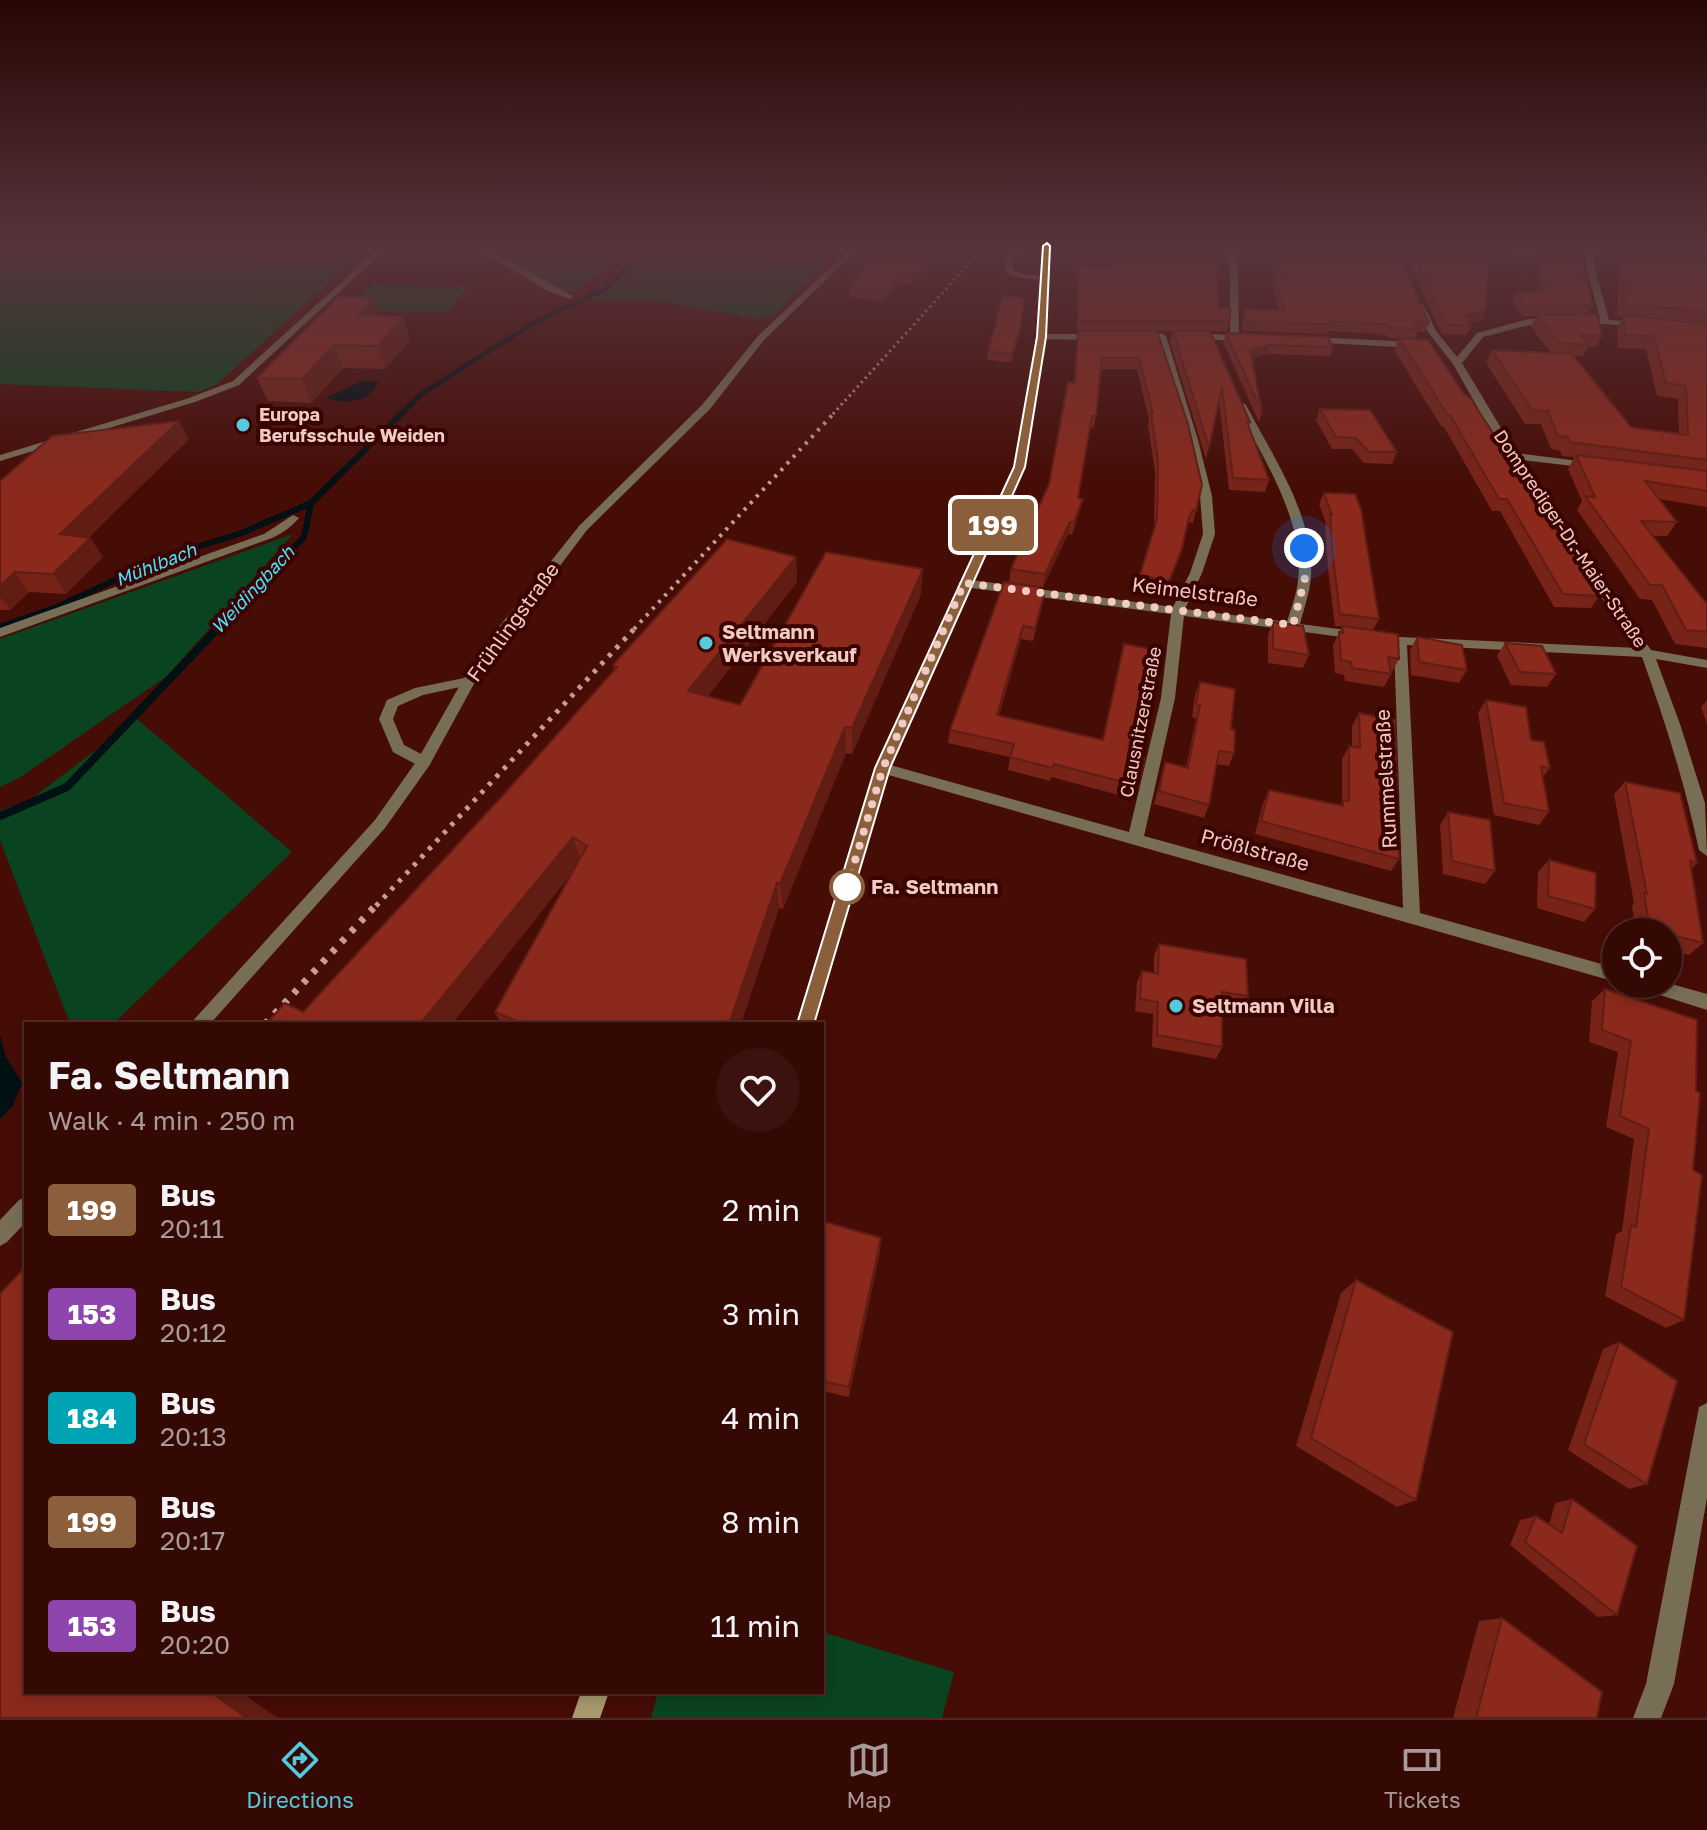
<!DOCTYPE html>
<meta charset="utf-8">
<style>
:root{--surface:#340904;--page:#3c120e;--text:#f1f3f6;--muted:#a99a9a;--line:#4e2a26;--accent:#55cade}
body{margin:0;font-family:"Golos Text",sans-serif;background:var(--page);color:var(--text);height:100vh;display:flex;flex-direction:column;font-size:30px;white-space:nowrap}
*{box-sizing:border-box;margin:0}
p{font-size:26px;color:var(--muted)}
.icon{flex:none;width:44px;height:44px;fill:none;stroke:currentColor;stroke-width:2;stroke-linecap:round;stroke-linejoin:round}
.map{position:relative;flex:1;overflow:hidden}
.details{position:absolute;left:24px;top:1022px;width:800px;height:672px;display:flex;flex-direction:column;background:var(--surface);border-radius:0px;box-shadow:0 4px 12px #0003,0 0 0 2px var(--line)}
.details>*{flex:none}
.badge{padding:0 16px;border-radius:6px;font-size:28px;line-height:52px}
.tools{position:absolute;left:1602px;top:918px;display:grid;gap:16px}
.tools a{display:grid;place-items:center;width:80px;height:80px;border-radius:50%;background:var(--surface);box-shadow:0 4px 12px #0003,0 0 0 2px var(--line);font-size:40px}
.you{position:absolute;width:40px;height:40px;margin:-20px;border:6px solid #fff;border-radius:50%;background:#1a73e8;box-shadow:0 0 0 12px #1a73e833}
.map>.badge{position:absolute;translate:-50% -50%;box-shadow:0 0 0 4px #fff}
.round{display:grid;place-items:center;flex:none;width:84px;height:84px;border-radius:42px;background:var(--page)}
.overview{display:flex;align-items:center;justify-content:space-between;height:136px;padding:0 24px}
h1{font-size:38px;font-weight:700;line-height:60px}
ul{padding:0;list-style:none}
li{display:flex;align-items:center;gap:24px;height:104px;padding:0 24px}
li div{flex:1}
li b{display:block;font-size:30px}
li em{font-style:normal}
li .badge{min-width:88px;font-weight:700;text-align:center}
.menu{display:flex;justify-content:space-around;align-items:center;height:112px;border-top:2px solid var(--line);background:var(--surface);font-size:22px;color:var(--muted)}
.menu a{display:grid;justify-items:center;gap:4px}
.menu .active{color:var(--accent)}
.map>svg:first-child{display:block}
.green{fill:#0a431f}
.water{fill:#001013}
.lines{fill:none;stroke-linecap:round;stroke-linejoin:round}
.stream-far2{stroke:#001013;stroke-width:5}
.stream-far1{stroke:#001013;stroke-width:6}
.stream{stroke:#001013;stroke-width:8}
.lane{fill:#776e55;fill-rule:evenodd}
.street{fill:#776e55;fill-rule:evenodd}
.secondary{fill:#a7986f;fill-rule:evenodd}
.rail-far3{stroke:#c79d95;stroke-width:3;stroke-dasharray:2 4;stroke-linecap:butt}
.rail-far2{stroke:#c79d95;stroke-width:4;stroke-dasharray:3 6;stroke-linecap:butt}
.rail-far1{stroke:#c79d95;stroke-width:5;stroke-dasharray:4 7;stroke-linecap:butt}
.rail{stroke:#c79d95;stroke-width:7;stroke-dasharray:5 9;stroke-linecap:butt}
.wall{fill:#772318}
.shaded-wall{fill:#611d14}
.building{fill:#8a291c;stroke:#611d14;stroke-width:2}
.line{fill:#8b5e3c;stroke:#fff;stroke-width:2}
.walk{stroke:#f0cbc3;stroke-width:8;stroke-dasharray:0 14.4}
.poi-dot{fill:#55cade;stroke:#3a0200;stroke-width:3}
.stop-dot{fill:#fff;stroke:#8b5e3c;stroke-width:4}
.labels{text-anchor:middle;stroke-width:8;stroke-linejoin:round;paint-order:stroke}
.far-poi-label{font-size:18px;font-weight:bold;fill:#f0cbc3;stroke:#3a0200;text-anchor:start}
.far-street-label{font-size:18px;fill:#f0cbc3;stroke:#3a0200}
.far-water-label{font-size:18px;font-style:italic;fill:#48e5ff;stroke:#3a0200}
.street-label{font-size:20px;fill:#f0cbc3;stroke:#3a0200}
.poi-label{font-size:20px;font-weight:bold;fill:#f0cbc3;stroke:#3a0200;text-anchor:start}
.stop-label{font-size:20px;font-weight:bold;fill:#f0cbc3;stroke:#3a0200;text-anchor:start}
</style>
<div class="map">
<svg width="1707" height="1718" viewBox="0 0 1707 1718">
<rect width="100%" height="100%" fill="#460c06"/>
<g class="green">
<polygon points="0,246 369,246 217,384 198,392 0,384"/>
<polygon points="484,246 641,246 576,291 565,292"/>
<polygon points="652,246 841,246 777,313 759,319 651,300 588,300 607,289"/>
<polygon points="372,284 468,287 446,313 346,310"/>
<polygon points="293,534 167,676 19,778 0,787 0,639"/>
<polygon points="137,719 292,852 113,1024 70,1024 0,840 0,811 31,799"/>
<polygon points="822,1632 954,1672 942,1718 651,1718 658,1692 822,1692"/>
</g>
<g class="water">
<path d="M 361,381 L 379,381 C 370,403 346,405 326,398 Z"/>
<polygon points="0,1035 6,1057 22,1083 12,1107 0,1119"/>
</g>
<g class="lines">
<polyline class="stream-far2" points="401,414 421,394 535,322 606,289 647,246"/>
<g class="stream-far1">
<polyline points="0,627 57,607 165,557 239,534 311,503"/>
<polyline points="217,629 304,537 311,503 403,412"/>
</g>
<polyline class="stream" points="0,816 67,787 219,627"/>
<g class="lane">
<polygon points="473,246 482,246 573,296 569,299 546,290"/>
<path d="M 293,515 L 299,518 C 291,527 283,533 272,538 L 0,637 L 0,628 L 264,534 Z"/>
<polygon points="469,677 476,681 474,684 423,695 398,706 393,719 404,745 429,758 431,762 429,766 419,766 393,752 379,719 387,700 415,688"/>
</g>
<g class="street">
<polygon points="381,246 389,246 239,385 195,402 0,461 0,455 189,398 233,381"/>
<polygon points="853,246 861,246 764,340 710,409 587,530 512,629 475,682 429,766 385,828 210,1024 190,1024 375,820 418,759 464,678 502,623 579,526 702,405 758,336"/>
<polygon points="1015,246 1023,246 1012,264 1014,271 1027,275 1046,275 1049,279 1027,279 1007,274 1004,264"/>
<polygon points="1226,246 1234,246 1238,274 1239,335 1249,338 1235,341 1188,338 1186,336 1191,333 1230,335 1230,274"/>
<polygon points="1585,246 1593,246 1595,270 1609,320 1642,322 1645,323 1645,327 1574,322 1574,318 1577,317 1600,319 1587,270"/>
<path d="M 1420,303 L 1424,306 L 1436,331 L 1457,357 L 1477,333 L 1529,319 L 1557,319 L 1557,323 L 1554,324 L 1529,325 L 1483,337 L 1462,363 L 1516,453 L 1594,463 L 1594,467 L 1590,468 L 1521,460 L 1572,539 L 1651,650 L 1707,660 L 1707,668 L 1656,659 L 1680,724 L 1705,803 L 1707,856 L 1699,850 C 1685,784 1665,721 1642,657 L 1407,645 L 1420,913 L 1616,968 L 1616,982 L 878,772 L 876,768 L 878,764 L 883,763 L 1129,832 L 1161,698 L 1171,614 L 964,587 L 958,583 L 964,579 L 1173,607 L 1190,573 L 1203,534 L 1200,496 L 1188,440 L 1156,336 L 1161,333 L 1166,336 L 1198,440 L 1212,496 L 1215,534 L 1202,573 L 1185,609 L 1287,622 C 1291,608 1297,594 1298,580 C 1306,522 1261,455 1236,405 L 1241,402 L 1246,405 C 1273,457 1314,515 1311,576 C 1310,592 1304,608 1300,624 L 1400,637 L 1637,648 L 1561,540 L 1483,417 L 1453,364 L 1428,332 L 1416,306 ZM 1184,616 L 1394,644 L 1403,908 L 1144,836 L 1175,698 Z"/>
<polygon points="1041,334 1096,334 1101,337 1096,340 1038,339 1038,335"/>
<polygon points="1311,337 1415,342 1420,345 1415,348 1308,342 1306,340"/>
<polygon points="1668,983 1707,994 1707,1010 1641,989 1638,984"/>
<polygon points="26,1197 26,1222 7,1242 0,1246 0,1220 19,1200"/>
<polygon points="1707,1403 1707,1498 1674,1684 1661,1718 1633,1718 1646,1684 1699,1407"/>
</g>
<g class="secondary">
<polygon points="1043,246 1051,246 1046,337 1025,467 890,768 814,1024 796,1024 876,768 1015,467 1036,337"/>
<polygon points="581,1692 609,1692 600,1718 572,1718"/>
</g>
<polyline class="rail-far3" points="833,414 985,246"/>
<polyline class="rail-far2" points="634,629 835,412"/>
<polyline class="rail-far1" points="376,906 636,627"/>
<polyline class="rail" points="265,1024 377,904"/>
</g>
<g class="wall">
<polygon points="1111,246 1216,246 1218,308 1230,321 1227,331 1157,331 1196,511 1193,523 1189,522 1186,527 1178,561 1165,594 1137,587 1154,529 1155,472 1148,425 1149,419 1137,369 1100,369 1096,416 1093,428 1090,428 1078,498 1083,499 1080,511 1072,535 1068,534 1043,587 1009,582 1011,569 1049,484 1074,382 1078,331 1133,331 1077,331 1077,275 1078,266 1114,267"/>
<polygon points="1274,246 1394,246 1429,323 1425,332 1418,332 1415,339 1387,338 1385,334 1328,331 1327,334 1242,331 1242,319 1244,309 1279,311 1272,284 1275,275 1277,275"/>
<polygon points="1401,246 1472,246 1486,310 1482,320 1469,323 1471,326 1466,335 1442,334"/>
<polygon points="1477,246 1577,246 1593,306 1588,314 1602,336 1596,347 1588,347 1583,356 1574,356 1631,427 1679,434 1678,399 1657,396 1646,349 1618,348 1617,328 1623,317 1617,317 1620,246 1707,246 1707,507 1659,499 1677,522 1667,536 1653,536 1707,604 1707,648 1675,644 1652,600 1640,599 1577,510 1582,501 1568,469 1574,457 1562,456 1560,451 1551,449 1541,424 1525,424 1486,363 1492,350 1551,353 1531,327 1536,316 1523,316 1512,301 1516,292 1542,291 1536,254"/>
<polygon points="929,262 912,285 897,283 883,302 850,297 849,287"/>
<polygon points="380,316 410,340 385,369 343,368 311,403 268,401 257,378"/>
<polygon points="1173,331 1250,422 1249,427 1269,480 1265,492 1229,490 1219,401 1206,459 1170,342"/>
<polygon points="1020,332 1011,362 987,360 988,352"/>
<polygon points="1226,333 1333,347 1330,356 1266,354 1252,358 1262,412 1259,422 1223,342"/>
<polygon points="1399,338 1599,596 1591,608 1554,607 1500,511 1492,511 1444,427 1441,426 1394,350"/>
<polygon points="1320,409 1397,452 1392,464 1364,463 1352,449 1332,449 1316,420"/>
<polygon points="189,439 89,537 103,557 66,594 29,592 10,610 0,610 0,481"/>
<polygon points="1324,493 1379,619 1373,630 1399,659 1392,672 1390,672 1391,674 1384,687 1345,681 1344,675 1335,673 1333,645 1342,626 1335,626 1328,569 1325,526 1326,523 1319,504"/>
<polygon points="796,557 797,582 708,696 740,705 921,594 852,754 846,753 783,909 779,908 741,1024 501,1024 495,1012 571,875 303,1012 505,793 614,670 613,665"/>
<polygon points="1038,594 1044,595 1033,641 1021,639 999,716 1139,756 1138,786 1134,799 1051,777 1050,781 1008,770 1010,757 948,743 950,730"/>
<polygon points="1273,622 1309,655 1303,668 1268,663 1268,635"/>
<polygon points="1417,637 1467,670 1459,683 1411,675 1410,650"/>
<polygon points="1505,643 1556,674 1547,687 1511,685 1497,656"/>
<polygon points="1200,682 1231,729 1234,753 1229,766 1217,764 1209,805 1204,818 1154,804 1165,762 1186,768 1196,718 1192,717 1195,695"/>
<polygon points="1486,700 1550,768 1543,777 1549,812 1539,825 1494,815 1478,713"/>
<polygon points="1707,700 1707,724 1701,707"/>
<polygon points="1359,713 1399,859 1391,871 1255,834 1263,803 1269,790 1340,806 1342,802 1342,759 1349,746 1352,747 1352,726"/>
<polygon points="1625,782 1697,863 1691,869 1703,943 1689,955 1668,950 1668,932 1636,932 1632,906 1634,903 1614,794"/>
<polygon points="1448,812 1495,871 1485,884 1443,874 1440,825"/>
<polygon points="1549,860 1595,909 1584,922 1537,908 1538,872"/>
<polygon points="1159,944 1248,996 1242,1008 1222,1005 1222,1047 1216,1059 1152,1047 1153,1014 1135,1011 1137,983 1142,971 1154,973 1154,956"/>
<polygon points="1605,989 1697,1020 1693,1170 1684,1320 1666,1328 1605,1296 1616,1234 1622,1231 1634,1139 1606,1127 1618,1052 1589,1042 1592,1001"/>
<polygon points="822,1221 880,1252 849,1397 822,1391"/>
<polygon points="1356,1280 1416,1500 1397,1507 1296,1446 1341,1293"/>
<polygon points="1619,1342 1647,1484 1629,1489 1568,1450 1603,1349"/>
<polygon points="1572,1499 1617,1615 1598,1617 1510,1545 1520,1520 1536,1516 1549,1525 1555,1503"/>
<polygon points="1502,1618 1597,1718 1453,1718 1479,1621"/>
</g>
<g class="shaded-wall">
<polygon points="929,252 929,262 912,285 912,275"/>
<polygon points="898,273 897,283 883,302 883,291"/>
<polygon points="374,298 381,320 358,315"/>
<polygon points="1486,310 1482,320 1461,324 1465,315"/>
<polygon points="403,317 410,340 385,369 377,346"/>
<polygon points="1021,324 1020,332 1011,362 1012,354"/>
<polygon points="334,345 343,368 311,403 302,379"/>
<polygon points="1269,345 1266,354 1247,360 1250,350"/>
<polygon points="179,421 189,439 73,553 60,534"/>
<polygon points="1083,499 1080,511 1072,535 1074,522"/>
<polygon points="1070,522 1068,534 1043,587 1045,574"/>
<polygon points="90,538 103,557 66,594 53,574"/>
<polygon points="1182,549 1178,561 1165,594 1169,581"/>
<polygon points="796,557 797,582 692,717 688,691"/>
<polygon points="923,569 921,594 852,754 852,728"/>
<polygon points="15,572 29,592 10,610 0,597 0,586"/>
<polygon points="1044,595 1042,608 1033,641 1035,628"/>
<polygon points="1023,626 1021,639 995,728 997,715"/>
<polygon points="845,727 846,753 783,909 780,884"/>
<polygon points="573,837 581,862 452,1024 420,1024"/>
<polygon points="777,883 779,908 741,1024 729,1024"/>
<polygon points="881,1238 880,1252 849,1397 849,1387"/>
<polygon points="210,1692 240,1692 278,1718 247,1718"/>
</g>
<g class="building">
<polygon points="885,246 929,252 912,275 898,273 883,291 849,287"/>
<polygon points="1114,246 1216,246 1218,308 1230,308 1230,321 1078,321 1078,266 1116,268"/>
<polygon points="1277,246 1394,246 1429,323 1414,322 1419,329 1391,328 1388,324 1329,321 1330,324 1245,321 1244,309 1285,311 1275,275 1280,275"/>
<polygon points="1409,246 1472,246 1487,267 1486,310 1465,315 1471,326 1446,324"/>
<polygon points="1540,246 1577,246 1593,306 1527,306 1516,292 1549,291"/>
<polygon points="1626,246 1707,246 1707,312 1624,304"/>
<polygon points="1003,296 1024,298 1021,324 1012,354 988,352"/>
<polygon points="338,297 374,298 358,315 403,317 377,346 334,345 302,379 257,378"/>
<polygon points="1597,314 1602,336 1581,335 1590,345 1559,343 1537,315"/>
<polygon points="1624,315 1707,324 1707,460 1570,442 1568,437 1558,436 1548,411 1532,410 1492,350 1572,354 1631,427 1688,435 1686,386 1666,383 1654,336 1625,335"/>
<polygon points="1078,331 1157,331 1188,424 1202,485 1196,511 1193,510 1189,517 1182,549 1169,581 1140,575 1157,519 1158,460 1151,413 1153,413 1139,358 1102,358 1096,416 1092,416 1078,498 1083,499 1074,522 1070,522 1045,574 1011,569 1049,484 1068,382 1075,383"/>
<polygon points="1173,331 1210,331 1250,422 1247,422 1269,480 1233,478 1222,387 1209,448"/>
<polygon points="1226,333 1328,337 1333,347 1269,345 1250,350 1262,412"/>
<polygon points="1399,338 1428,340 1464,394 1470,398 1599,596 1563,594 1507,499 1499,499 1450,415 1447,414"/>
<polygon points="1320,409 1370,410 1397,452 1369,452 1356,438 1336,437"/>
<polygon points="179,421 60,534 90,538 53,574 15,572 0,586 0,481 52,436"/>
<polygon points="1576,455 1707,471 1707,491 1645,481 1677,522 1641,521 1707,604 1707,632 1686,630 1662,585 1650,585 1585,496 1595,497"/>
<polygon points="1324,493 1355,494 1361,509 1379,619 1340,614 1333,557 1330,515 1332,515"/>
<polygon points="727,539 796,557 688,691 740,705 826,552 923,569 852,728 845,727 780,884 777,883 729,1024 524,1024 495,1012 587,846 573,837 420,1024 266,1024 285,1003 303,1012 505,793 617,667 613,665"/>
<polygon points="1004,582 1039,587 1036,593 1044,595 1035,628 1023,626 997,715 1103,740 1124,644 1161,651 1139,756 1145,757 1138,786 1054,764 1053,768 1010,757 1014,744 950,730"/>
<polygon points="1273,622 1303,626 1309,655 1273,649"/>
<polygon points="1342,626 1398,634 1399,659 1388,657 1391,674 1352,668 1351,662 1341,660 1339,632 1343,633"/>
<polygon points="1417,637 1462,645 1467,670 1419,662"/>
<polygon points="1505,643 1542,646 1556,674 1520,672"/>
<polygon points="1200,682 1235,689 1231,729 1235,730 1234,753 1219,751 1209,805 1159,791 1165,762 1188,768 1200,705 1196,704"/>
<polygon points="1486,700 1526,707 1531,740 1544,742 1550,768 1541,767 1549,812 1504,803"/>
<polygon points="1359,713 1395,720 1399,859 1261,821 1269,790 1343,806 1343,800 1349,801 1349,746 1360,748"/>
<polygon points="1625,782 1680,793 1697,863 1690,861 1703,943 1668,934 1668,932 1659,932 1650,930 1644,893 1647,894"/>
<polygon points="1448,812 1490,820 1495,871 1452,861"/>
<polygon points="1549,860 1596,873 1595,909 1548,896"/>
<polygon points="1159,944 1246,959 1248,996 1222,992 1222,1047 1157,1035 1158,1002 1140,999 1142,971 1158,974"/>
<polygon points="1605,989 1697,1020 1696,1091 1700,1093 1693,1170 1702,1175 1684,1320 1621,1287 1631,1225 1636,1227 1649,1129 1620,1116 1631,1041 1602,1030"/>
<polygon points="822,1221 881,1238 849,1387 822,1381"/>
<polygon points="26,1266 26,1692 210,1692 247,1718 0,1718 0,1294"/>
<polygon points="1356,1280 1453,1332 1416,1500 1311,1438"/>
<polygon points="1619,1342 1677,1381 1647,1484 1584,1444"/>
<polygon points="1572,1499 1637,1546 1617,1615 1525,1542 1536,1516 1562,1533"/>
<polygon points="1502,1618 1602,1692 1597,1718 1476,1718"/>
</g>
<linearGradient id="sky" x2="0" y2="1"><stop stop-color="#260703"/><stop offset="0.51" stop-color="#57343b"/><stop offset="1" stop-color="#57343b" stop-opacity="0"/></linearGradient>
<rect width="1707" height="486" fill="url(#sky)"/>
<polygon class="line" points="1047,243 1050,246 1046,337 1025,467 890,768 814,1024 812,1029 799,1029 797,1024 875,768 1014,467 1037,337 1043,246"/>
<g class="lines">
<polyline class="walk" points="847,887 883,768 964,583 1293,625 1305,578 1304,548"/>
</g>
<g class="poi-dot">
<circle cx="243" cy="425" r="8"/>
<circle cx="706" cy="643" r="8"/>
<circle cx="1176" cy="1006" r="8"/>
</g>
<circle class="stop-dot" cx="847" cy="887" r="16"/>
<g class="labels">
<g class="far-poi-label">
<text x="259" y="421">Europa<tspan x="259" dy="21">Berufsschule Weiden</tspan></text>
</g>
<g class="far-street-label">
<text transform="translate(1570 539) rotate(56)" y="6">Domprediger-Dr.-Maier-Straße</text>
<text transform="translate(1141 722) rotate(-79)" y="6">Clausnitzerstraße</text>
</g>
<g class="far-water-label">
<text transform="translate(156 565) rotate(-22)" y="6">Mühlbach</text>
<text transform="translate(253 590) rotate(-47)" y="6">Weidingbach</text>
</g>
<g class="street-label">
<text transform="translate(1195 592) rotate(7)" y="7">Keimelstraße</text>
<text transform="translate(513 622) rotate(-54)" y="7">Frühlingstraße</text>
<text transform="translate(1386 779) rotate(-93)" y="7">Rummelstraße</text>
<text transform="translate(1255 850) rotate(15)" y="7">Prößlstraße</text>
</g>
<g class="poi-label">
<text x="722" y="639">Seltmann<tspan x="722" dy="23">Werksverkauf</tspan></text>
<text x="1192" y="1013">Seltmann Villa</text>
</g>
<g class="stop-label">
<text x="871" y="894">Fa. Seltmann</text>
</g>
</g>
</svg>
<div class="tools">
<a><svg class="icon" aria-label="locate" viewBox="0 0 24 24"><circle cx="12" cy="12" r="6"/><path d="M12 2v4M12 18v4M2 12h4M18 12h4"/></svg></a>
</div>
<div class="you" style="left:1304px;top:548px"></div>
<b class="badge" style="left:993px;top:525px;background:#8b5e3c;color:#fff">199</b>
<section class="details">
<div class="overview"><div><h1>Fa. Seltmann</h1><p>Walk · 4 min · 250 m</p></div><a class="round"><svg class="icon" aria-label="heart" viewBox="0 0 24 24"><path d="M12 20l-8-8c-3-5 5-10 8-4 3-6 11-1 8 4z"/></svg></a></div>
<ul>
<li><span class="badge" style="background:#8b5e3c;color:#fff">199</span><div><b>Bus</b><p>20:11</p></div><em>2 min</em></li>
<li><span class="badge" style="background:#8e44ad;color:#fff">153</span><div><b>Bus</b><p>20:12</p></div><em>3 min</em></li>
<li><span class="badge" style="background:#00a3b4;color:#fff">184</span><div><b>Bus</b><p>20:13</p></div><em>4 min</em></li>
<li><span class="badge" style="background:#8b5e3c;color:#fff">199</span><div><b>Bus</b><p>20:17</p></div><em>8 min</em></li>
<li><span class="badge" style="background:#8e44ad;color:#fff">153</span><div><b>Bus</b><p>20:20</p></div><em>11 min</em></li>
</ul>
</section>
</div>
<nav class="menu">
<a class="active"><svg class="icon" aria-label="directions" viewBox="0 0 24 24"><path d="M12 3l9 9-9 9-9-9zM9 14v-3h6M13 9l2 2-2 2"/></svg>Directions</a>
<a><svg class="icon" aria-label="map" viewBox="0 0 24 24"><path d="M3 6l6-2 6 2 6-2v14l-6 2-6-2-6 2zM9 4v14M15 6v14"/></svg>Map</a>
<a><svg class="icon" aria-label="tickets" viewBox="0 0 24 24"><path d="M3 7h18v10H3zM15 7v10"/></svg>Tickets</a>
</nav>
